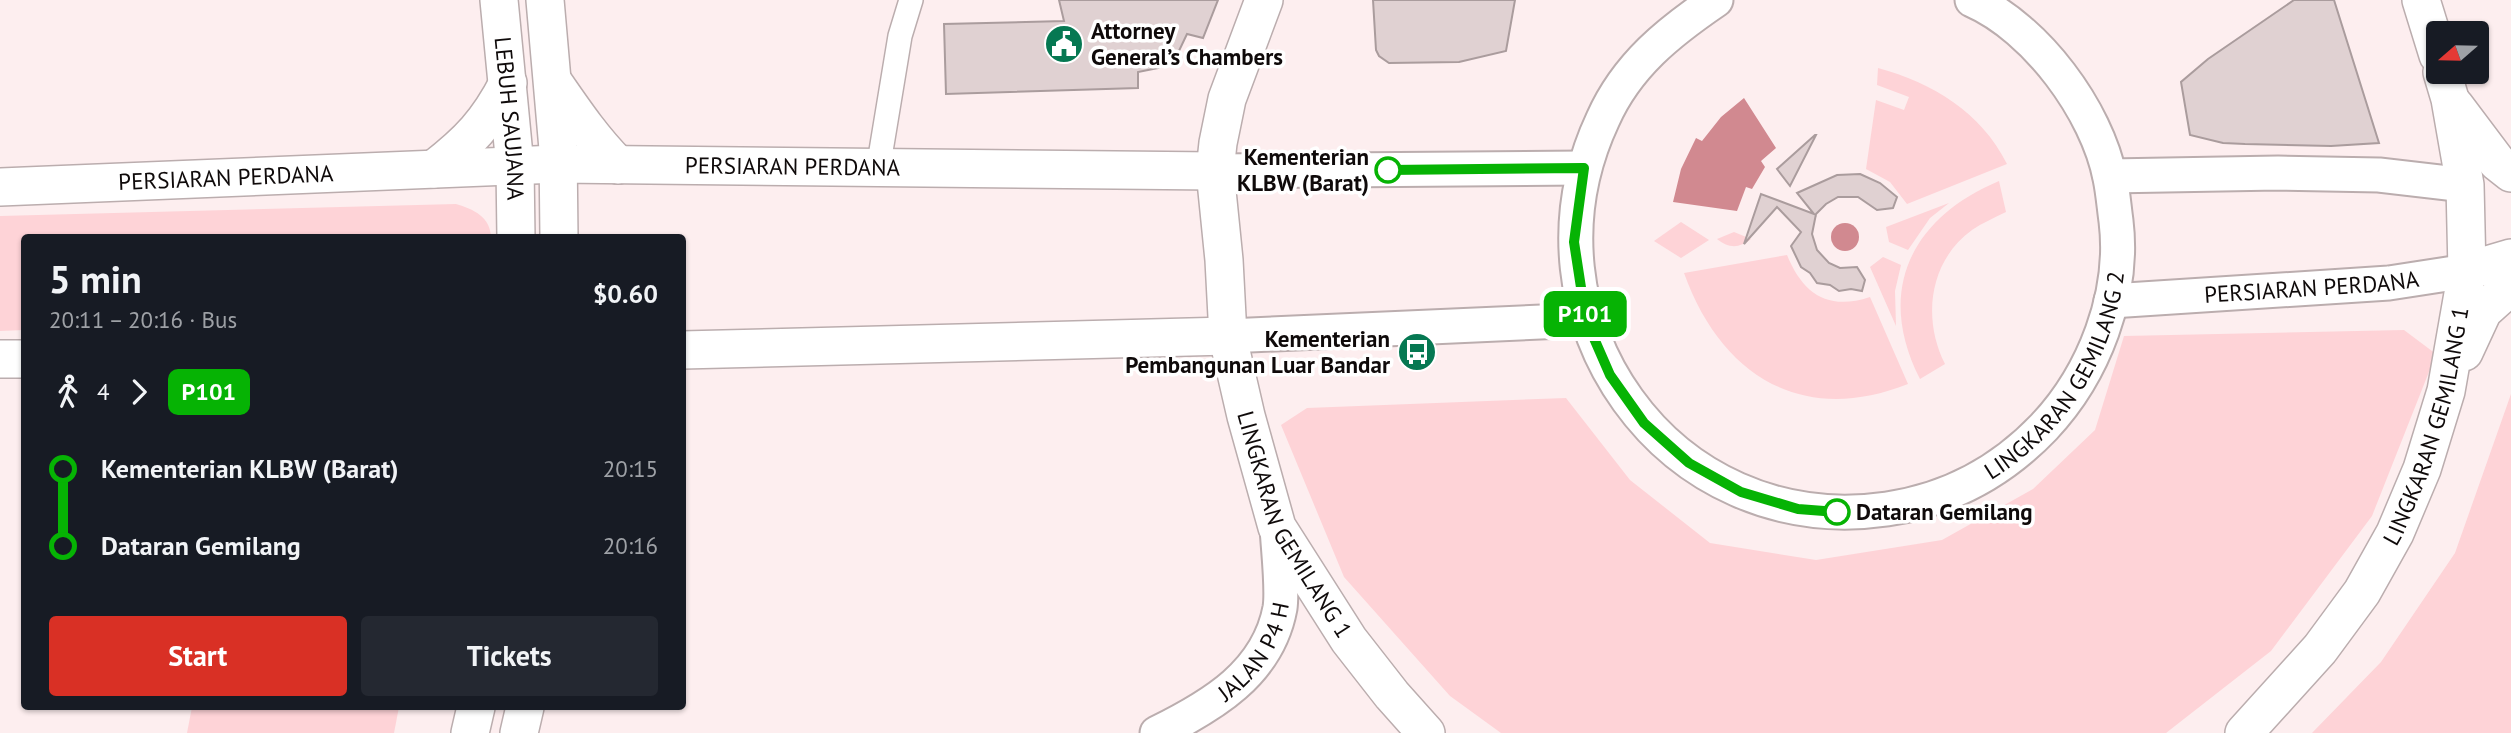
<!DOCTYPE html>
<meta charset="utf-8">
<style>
:root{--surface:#171b24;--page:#242831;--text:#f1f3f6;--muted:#9ea1a6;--accent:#d93025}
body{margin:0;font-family:"PT Sans",sans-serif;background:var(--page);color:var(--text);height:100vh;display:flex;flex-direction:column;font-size:26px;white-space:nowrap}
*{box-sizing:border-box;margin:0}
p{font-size:23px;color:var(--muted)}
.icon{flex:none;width:38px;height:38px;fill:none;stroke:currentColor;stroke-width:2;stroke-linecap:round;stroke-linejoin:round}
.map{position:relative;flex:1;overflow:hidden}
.panel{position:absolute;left:21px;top:234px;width:665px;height:476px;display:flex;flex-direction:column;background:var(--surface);border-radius:7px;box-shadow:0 2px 5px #0004}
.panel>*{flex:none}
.badge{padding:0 14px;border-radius:10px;font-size:24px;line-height:46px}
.needle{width:46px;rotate:250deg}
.buttons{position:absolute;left:2426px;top:21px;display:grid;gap:14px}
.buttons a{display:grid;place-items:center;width:63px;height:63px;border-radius:7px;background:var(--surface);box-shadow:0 2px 5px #0004;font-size:35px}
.map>.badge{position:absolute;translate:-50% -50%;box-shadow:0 0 0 4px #fff}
.legs{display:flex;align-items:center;gap:10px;height:77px;padding:0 28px;font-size:23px}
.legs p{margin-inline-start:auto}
.head{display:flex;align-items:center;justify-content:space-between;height:119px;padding:0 28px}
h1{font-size:38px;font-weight:600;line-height:52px}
.action{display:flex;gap:14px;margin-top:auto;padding:14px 28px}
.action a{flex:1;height:80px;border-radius:7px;background:var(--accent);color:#fff;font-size:28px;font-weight:600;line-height:80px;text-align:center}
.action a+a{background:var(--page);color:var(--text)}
ul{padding:0 28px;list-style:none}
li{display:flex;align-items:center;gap:24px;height:77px;font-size:26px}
li i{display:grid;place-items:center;width:10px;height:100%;margin:0 9px;background:currentColor}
li i::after{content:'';width:18px;height:18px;margin:-9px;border:5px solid;border-radius:50%;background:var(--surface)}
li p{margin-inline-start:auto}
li:first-child i{background:linear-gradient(#0000 50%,currentColor 0)}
li:last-child i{background:linear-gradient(currentColor 50%,#0000 0)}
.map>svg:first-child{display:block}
.green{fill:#fed3d7}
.water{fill:#d18990}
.building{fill:#e0d1d2;stroke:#aa9c9d;stroke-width:2}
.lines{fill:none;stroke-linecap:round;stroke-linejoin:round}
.street-casing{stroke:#bbadae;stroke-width:26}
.secondary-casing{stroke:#bbadae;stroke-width:37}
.primary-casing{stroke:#bbadae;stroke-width:40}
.street{stroke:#fff;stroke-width:23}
.secondary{stroke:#fff;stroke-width:33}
.primary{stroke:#fff;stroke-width:37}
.line-1-casing{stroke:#fff;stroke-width:16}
.line-1{stroke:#06b304;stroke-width:10}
.stop-1-dot{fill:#fff;stroke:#06b304;stroke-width:3.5}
.labels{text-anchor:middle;stroke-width:7;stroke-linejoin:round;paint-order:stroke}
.poi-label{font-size:23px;font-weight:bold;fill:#0f0a0a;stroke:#fff;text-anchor:start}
.street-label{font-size:23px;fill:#0f0a0a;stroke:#fff}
.stop-label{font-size:23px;font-weight:bold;fill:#0f0a0a;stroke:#fff;text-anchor:end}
</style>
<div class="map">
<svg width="2511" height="733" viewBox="0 0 2511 733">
<rect width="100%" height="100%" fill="#fdeeef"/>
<g class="green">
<path d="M 1878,68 C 1933,83 1981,112 2007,164 L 1907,204 L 1890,182 L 1866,169 L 1876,100 L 1904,110 L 1909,97 L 1877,85 Z"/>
<path d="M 1999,181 L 2006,212 C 1994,218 1982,223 1972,230 C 1929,261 1922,319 1945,364 L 1920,379 C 1875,291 1911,218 1999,181 Z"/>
<polygon points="1949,203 1930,218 1908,250 1889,242 1886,227"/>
<path d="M 456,204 C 473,209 491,217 491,238 L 24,238 L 24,330 L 0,331 L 0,216 Z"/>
<polygon points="1681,222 1709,240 1681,258 1654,241"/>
<path d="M 1734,232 L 1751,239 C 1739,248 1730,249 1717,239 Z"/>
<path d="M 1787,255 C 1803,294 1828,311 1870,297 L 1908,384 C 1802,426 1721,376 1684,273 Z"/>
<polygon points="1883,257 1901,265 1895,291 1896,326 1870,267"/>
<polygon points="2404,330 2436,354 2372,516 2271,651 2166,733 1501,733 1450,696 1344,577 1281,425 1307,408 1566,398 1630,480 1710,543 1816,560 1942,540 2033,489 2095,430 2124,336"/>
<polygon points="2511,394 2511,733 2312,733 2381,662 2455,553"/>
<polygon points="192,707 399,707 394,733 187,733"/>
</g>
<g class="water">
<polygon points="1744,98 1776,148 1761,161 1765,167 1752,189 1746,187 1737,211 1673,202 1681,169 1696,138 1702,141 1721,117"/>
<circle cx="1845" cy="237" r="14"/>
</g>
<g class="building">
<polygon points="1059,0 1218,0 1203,38 1187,34 1178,53 1169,63 1158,68 1138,72 1138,88 946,94 944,24 1064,21"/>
<polygon points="1373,0 1515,0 1506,51 1459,62 1389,63 1379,56 1376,50"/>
<polygon points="2294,0 2334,0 2379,143 2331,146 2245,144 2223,143 2190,135 2181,82 2208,59"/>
<polygon points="1815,135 1816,135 1790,186 1777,169"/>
<polygon points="1860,174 1880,183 1897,197 1893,208 1877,210 1858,197 1838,197 1826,204 1816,214 1812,234 1817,250 1829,263 1840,268 1857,267 1865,280 1862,291 1851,289 1839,291 1830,285 1817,283 1810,273 1801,267 1791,246 1801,232 1777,207 1744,244 1761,194 1814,214 1797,193 1837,175"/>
</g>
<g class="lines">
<defs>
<polyline id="street" points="878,169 900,36 911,0"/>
<g id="secondary">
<path id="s1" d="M 1716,0 C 1669,32 1627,65 1603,119 C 1510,317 1668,541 1887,509 C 1949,500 2002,471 2044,427 C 2094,374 2125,294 2116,221 C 2114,207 2113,192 2110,178 C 2097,111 2036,28 1972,0"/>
<polyline points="1215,171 1584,168"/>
<polyline points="2110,176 2278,173 2379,175 2465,185"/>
<path id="s2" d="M 2111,301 L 2389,283 L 2467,271"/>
<polyline points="1228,336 1586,320"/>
<path id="s3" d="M 1157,733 C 1212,706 1268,673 1280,608 C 1283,589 1278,548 1277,527"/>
</g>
<g id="primary">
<path id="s4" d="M 499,0 L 515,166 L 516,238"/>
<polyline points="545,0 558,149 559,238"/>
<path id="s5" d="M 1264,0 L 1227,99 L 1218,143 L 1215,171 L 1224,260 L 1228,336 L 1231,351 L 1246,416 L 1277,527 L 1349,640 L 1392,695 L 1426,733"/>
<polyline points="2421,0 2438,55"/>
<path d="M 554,83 C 574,112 593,140 618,165"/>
<polyline points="2455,106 2497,162 2511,173"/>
<path d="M 434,169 C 469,142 488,122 508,83"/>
<path id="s6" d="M 0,187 L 558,164 L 1215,171"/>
<polyline points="2467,271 2511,258"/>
<polyline points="682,350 1228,336"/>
<polyline points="2464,352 2483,311 2511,286"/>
<polyline points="0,359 24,359"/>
<polyline points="470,733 476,707"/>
<polyline points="519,733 525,707"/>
<path id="s7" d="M 2244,733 L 2320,649 L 2362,592 L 2395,533 L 2422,469 L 2446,391 L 2467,271 L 2465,185 L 2450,99 L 2442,72"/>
</g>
</defs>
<use href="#street" class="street-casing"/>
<use href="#secondary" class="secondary-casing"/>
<use href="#primary" class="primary-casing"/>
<use href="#street" class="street"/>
<use href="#secondary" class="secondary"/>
<use href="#primary" class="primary"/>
</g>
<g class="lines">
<defs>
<polyline id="line-1" points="1388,170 1584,168 1574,242 1586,320 1610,375 1644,423 1689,463 1741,492 1798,509 1837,512"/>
</defs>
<use href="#line-1" class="line-1-casing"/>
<use href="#line-1" class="line-1"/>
</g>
<defs>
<symbol id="civic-disc" viewBox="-11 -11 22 22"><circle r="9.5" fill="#067852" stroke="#fff"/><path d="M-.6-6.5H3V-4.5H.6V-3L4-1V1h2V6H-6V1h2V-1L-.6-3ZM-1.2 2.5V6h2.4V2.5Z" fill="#fff"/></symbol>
<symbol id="bus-disc" viewBox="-11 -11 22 22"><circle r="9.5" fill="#067852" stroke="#fff"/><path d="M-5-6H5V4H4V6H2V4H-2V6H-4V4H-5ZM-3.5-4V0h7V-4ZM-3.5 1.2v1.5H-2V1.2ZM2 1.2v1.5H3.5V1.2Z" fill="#fff"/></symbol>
</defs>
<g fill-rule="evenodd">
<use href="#civic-disc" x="1042" y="22" width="44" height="44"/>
<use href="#bus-disc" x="1395" y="330" width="44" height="44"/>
</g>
<g class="stop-1-dot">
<circle cx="1388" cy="170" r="12"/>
<circle cx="1837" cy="512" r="12"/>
</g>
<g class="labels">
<g class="poi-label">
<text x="1091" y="39">Attorney<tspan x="1091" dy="26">General’s Chambers</tspan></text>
<text x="1390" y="347" text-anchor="end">Kementerian<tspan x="1390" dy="26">Pembangunan Luar Bandar</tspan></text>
</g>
<g class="street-label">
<text dy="8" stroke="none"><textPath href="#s4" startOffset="119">LEBUH SAUJANA</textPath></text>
<text dy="8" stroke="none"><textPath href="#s6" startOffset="793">PERSIARAN PERDANA</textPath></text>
<text dy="8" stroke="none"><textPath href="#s6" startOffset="226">PERSIARAN PERDANA</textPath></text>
<text dy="8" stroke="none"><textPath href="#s2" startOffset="201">PERSIARAN PERDANA</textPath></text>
<text dy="8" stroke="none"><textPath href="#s1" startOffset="989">LINGKARAN GEMILANG 2</textPath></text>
<text dy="8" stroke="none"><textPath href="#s7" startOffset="364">LINGKARAN GEMILANG 1</textPath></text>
<text dy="8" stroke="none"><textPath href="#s5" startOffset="546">LINGKARAN GEMILANG 1</textPath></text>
<text dy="8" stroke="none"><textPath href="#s3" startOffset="131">JALAN P4 H</textPath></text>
</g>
<g class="stop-label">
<text x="1369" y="165">Kementerian<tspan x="1369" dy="26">KLBW (Barat)</tspan></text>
<text x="1856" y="520" text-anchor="start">Dataran Gemilang</text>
</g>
</g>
</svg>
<div class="buttons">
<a><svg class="needle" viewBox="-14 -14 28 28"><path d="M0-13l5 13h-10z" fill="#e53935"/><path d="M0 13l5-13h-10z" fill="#9ea1a6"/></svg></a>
</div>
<b class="badge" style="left:1585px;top:314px;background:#06b304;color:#fff">P101</b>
<section class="panel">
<div class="head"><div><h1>5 min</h1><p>20:11 – 20:16 · Bus</p></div><b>$0.60</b></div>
<div class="legs"><svg class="icon" aria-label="walk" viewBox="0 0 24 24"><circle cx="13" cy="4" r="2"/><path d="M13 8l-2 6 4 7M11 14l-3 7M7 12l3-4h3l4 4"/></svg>4<svg class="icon" aria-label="forward" viewBox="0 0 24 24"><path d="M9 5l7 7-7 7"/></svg><b class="badge" style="background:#06b304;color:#fff">P101</b></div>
<ul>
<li><i style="color:#06b304"></i><b>Kementerian KLBW (Barat)</b><p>20:15</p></li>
<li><i style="color:#06b304"></i><b>Dataran Gemilang</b><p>20:16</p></li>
</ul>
<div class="action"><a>Start</a><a>Tickets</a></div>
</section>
</div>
